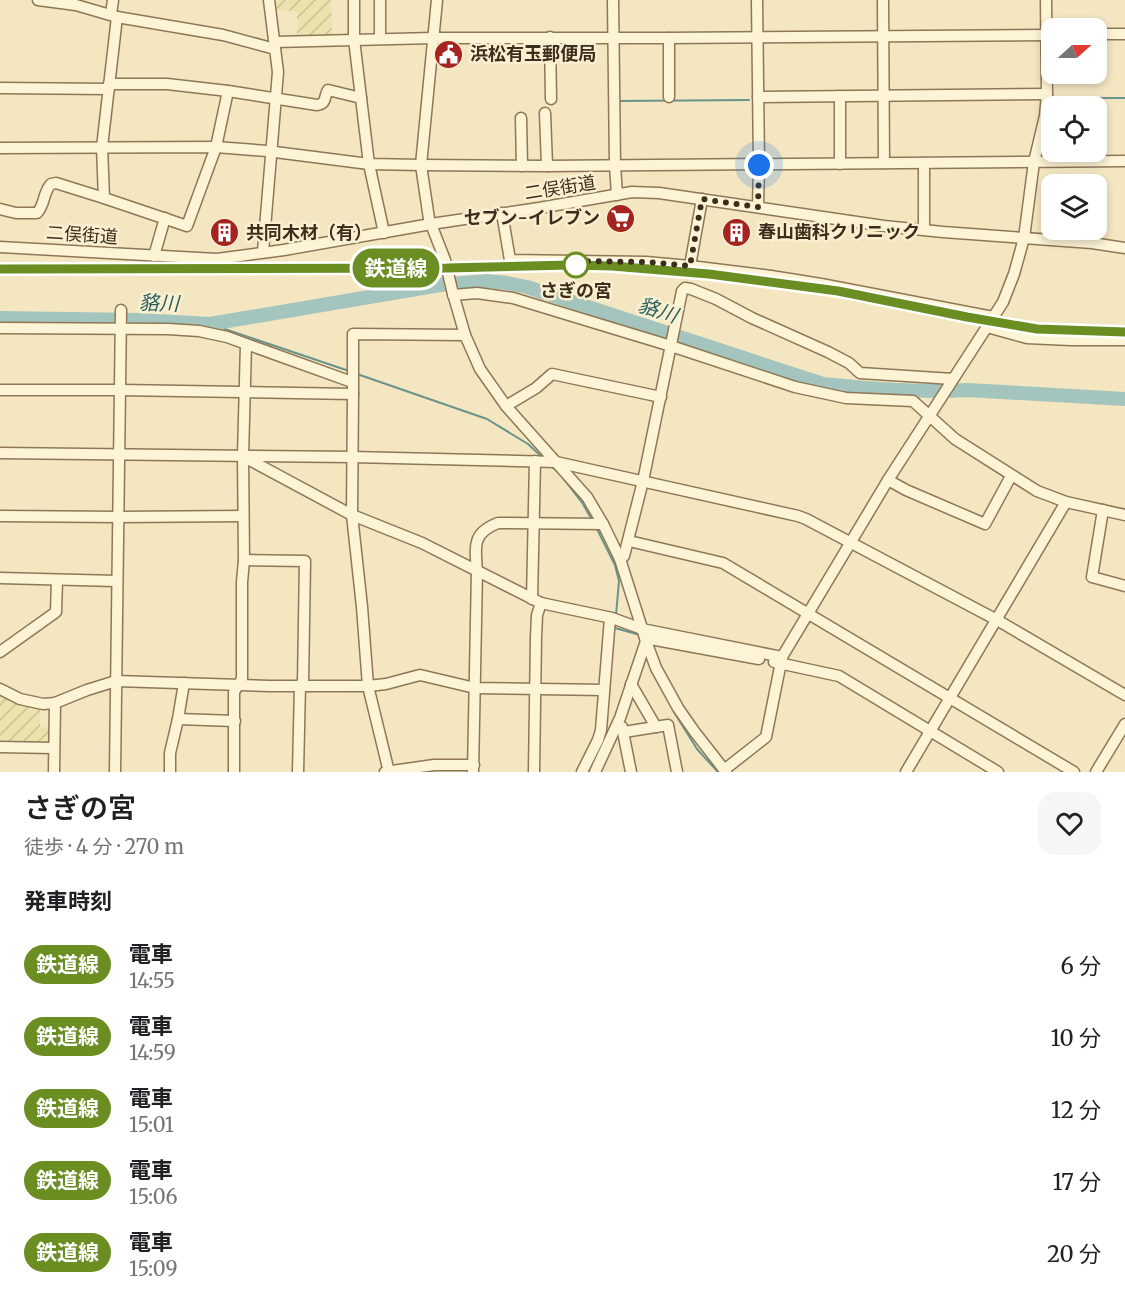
<!DOCTYPE html>
<html lang="ja">
<meta charset="utf-8">
<style>
:root{--surface:#fff;--page:#f6f6f6;--text:#202124;--muted:#757577}
body{margin:0;font-family:Merriweather,"Noto Sans JP",serif;background:var(--page);color:var(--text);height:100vh;display:flex;flex-direction:column;font-size:22px;white-space:nowrap}
*{box-sizing:border-box;margin:0}
p{font-size:20px;color:var(--muted)}
.icon{flex:none;width:33px;height:33px;fill:none;stroke:currentColor;stroke-width:2;stroke-linecap:round;stroke-linejoin:round}
.map{position:relative;height:772px;overflow:hidden}
.side{display:flex;flex-direction:column;background:var(--surface);flex:1}
.side>*{flex:none}
.badge{padding:0 12px;border-radius:20px;font-size:21px;line-height:39px}
.needle{width:39px;rotate:69deg}
.controls{position:absolute;left:1041px;top:18px;display:grid;gap:12px}
.controls a{display:grid;place-items:center;width:66px;height:66px;border-radius:12px;background:var(--surface);box-shadow:0 3px 9px #0003;font-size:30px}
.you{position:absolute;width:30px;height:30px;margin:-15px;border:4px solid #fff;border-radius:50%;background:#1a73e8;box-shadow:0 0 0 9px #1a73e833}
.map>.badge{position:absolute;translate:-50% -50%;box-shadow:0 0 0 3px #fff}
h2{padding:0 24px;font-size:22px;line-height:54px}
.round{display:grid;place-items:center;flex:none;width:63px;height:63px;border-radius:18px;background:var(--page)}
.summary{display:flex;align-items:center;justify-content:space-between;height:102px;padding:0 24px}
h1{font-size:28px;font-weight:600;line-height:45px}
ul{padding:0;list-style:none}
li{display:flex;align-items:center;gap:18px;height:72px;padding:0 24px}
li div{flex:1}
li b{display:block;font-size:22px}
li em{font-style:normal}
li .badge{min-width:66px;font-weight:700;text-align:center}
.map>svg:first-child{display:block}
.farmland{fill:url(#farmland-furrows)}
.lines{fill:none;stroke-linecap:round;stroke-linejoin:round}
.stream{stroke:#69948c;stroke-width:2}
.river{stroke:#a4c5bd;stroke-width:14}
.minor-casing{stroke:#8f7756;stroke-width:13}
.minor{stroke:#fdf3d5;stroke-width:10}
.rail-casing{stroke:#3d2d1c;stroke-width:4.5}
.rail{stroke:#f9f0d1;stroke-width:2;stroke-dasharray:7;stroke-linecap:butt}
.line-casing{stroke:#fff;stroke-width:14}
.line{stroke:#6b8e23;stroke-width:9}
.walk{stroke:#3d2d1c;stroke-width:6;stroke-dasharray:0 10.8}
.stop-dot{fill:#fff;stroke:#6b8e23;stroke-width:3}
.labels{text-anchor:middle;stroke-width:5;stroke-linejoin:round;paint-order:stroke}
.poi-label{font-size:18px;font-weight:bold;fill:#3d2d1c;stroke:#f9f0d1;text-anchor:start}
.street-label{font-size:18px;fill:#3d2d1c;stroke:#f9f0d1}
.stop-label{font-size:18px;font-weight:bold;fill:#3d2d1c;stroke:#f9f0d1}
.water-label{font-size:20px;font-style:italic;fill:#295e5d;stroke:#f9f0d1}
</style>
<div class="map">
<svg width="1125" height="772" viewBox="0 0 1125 772">
<defs>
<pattern id="farmland-furrows" width="10" height="10" patternUnits="userSpaceOnUse" patternTransform="scale(1.5)"><rect width="10" height="10" fill="#eae3ad"/><path d="M-1 1l2-2M0 10L10 0M9 11l2-2" fill="none" stroke="#cac394"/></pattern>
</defs>
<rect width="100%" height="100%" fill="#f3e6c1"/>
<g class="farmland">
<polygon points="275,0 331,0 332,34 297,36 297,11 276,10"/>
<polygon points="0,693 40,706 40,727 52,728 51,743 49,745 0,744"/>
</g>
<g class="lines">
<g class="stream">
<polyline points="1050,98 1125,98"/>
<polyline points="617,101 749,100"/>
<polyline points="210,324 349,371"/>
<polyline points="357,374 487,419 528,444 542,457"/>
<polyline points="550,465 559,473"/>
<polyline points="563,478 583,504 592,520"/>
<polyline points="596,527 615,565 619,581 616,615"/>
<polyline points="615,624 615,628 640,635"/>
<polyline points="674,712 697,749 718,772"/>
</g>
<path class="river" d="M 0,318 L 140,320 L 210,324 L 440,285 L 487,281 L 507,283 L 527,287 L 823,384 C 871,389 920,393 968,390 L 1125,399"/>
<defs>
<g id="minor">
<polyline points="38,0 76,5 117,17 223,35 275,49"/>
<polyline points="354,0 354,39 361,98 369,164 384,233"/>
<polyline points="380,0 380,38"/>
<polyline points="437,0 421,165 429,219 445,260 452,290 465,335 480,369 506,406 587,497 603,524 620,559 646,641 656,668 678,708 694,731 726,772"/>
<polyline points="613,0 615,165 617,195"/>
<polyline points="757,0 759,165 758,207"/>
<polyline points="883,0 884,163"/>
<polyline points="111,14 113,0"/>
<polyline points="1096,34 1125,34"/>
<polyline points="550,37 551,99"/>
<polyline points="275,42 433,38 669,38 1051,35"/>
<path d="M 109,84 L 167,84 L 228,91 L 317,105 C 327,104 324,96 328,90 L 361,98"/>
<polyline points="0,88 109,89"/>
<polyline points="840,96 840,164"/>
<polyline points="669,97 669,38"/>
<polyline points="758,97 1047,94"/>
<polyline points="545,113 547,166"/>
<polyline points="521,118 522,166"/>
<polyline points="0,148 216,147 267,151 369,164 421,165 547,166 1125,161"/>
<polyline points="924,163 924,230"/>
<polyline points="104,198 102,147 117,17"/>
<path d="M 0,209 L 16,213 L 37,213 C 45,205 43,192 51,184 L 56,183 L 104,198 L 187,226 L 216,147 L 228,91"/>
<polyline points="502,213 510,260 646,262 690,266 702,199"/>
<polyline points="0,247 217,259 284,250 431,224 539,208 632,192 659,193 884,226 943,232 1092,243 1125,248"/>
<polyline points="263,252 278,72 269,0"/>
<polyline points="154,256 165,218"/>
<polyline points="690,266 771,276 821,284 993,317"/>
<polyline points="453,295 477,293 513,298 671,346 795,387 846,398 913,401 955,439 1037,491 1066,502 1125,515"/>
<polyline points="987,327 1027,338 1071,340 1125,340"/>
<polyline points="0,328 168,329 199,331 227,337 352,382"/>
<polyline points="0,390 120,390 353,394 353,334 465,335"/>
<polyline points="353,394 352,515 362,607 368,686 389,772"/>
<polyline points="506,406 536,388 552,374 661,397"/>
<polyline points="0,453 352,457 556,462 798,516 806,519 997,620 1125,695"/>
<polyline points="246,458 352,515 422,543 541,603 612,618 642,629 782,657"/>
<polyline points="888,480 906,490 985,524 1011,476"/>
<polyline points="1103,510 1092,577 1125,586"/>
<polyline points="0,516 119,517 243,516"/>
<polyline points="629,541 723,563 1074,772"/>
<polyline points="620,559 624,556 643,481 682,291 685,288 691,289 716,299 752,318 828,352 849,363 860,373 953,379"/>
<polyline points="244,560 305,561 303,683 300,685 298,772"/>
<polyline points="0,578 117,581"/>
<polyline points="532,599 535,461"/>
<polyline points="645,638 759,659"/>
<polyline points="0,652 56,612 57,580"/>
<polyline points="774,662 839,676 998,772"/>
<polyline points="631,684 656,727"/>
<polyline points="0,689 20,699 43,704 55,703 87,690 116,681 269,686 368,686 386,684 420,675 475,688 604,690"/>
<polyline points="178,719 235,721"/>
<polyline points="622,727 631,772"/>
<polyline points="624,732 668,725 677,772"/>
<polyline points="0,747 53,748"/>
<polyline points="724,770 766,737 782,657 888,480 1003,302 1014,274 1024,238 1034,162 1045,116 1047,94 1046,0"/>
<polyline points="54,772 55,703"/>
<polyline points="115,772 121,310"/>
<polyline points="170,772 170,753 178,719 184,683"/>
<polyline points="234,772 234,692 242,679 242,582 244,560 243,456 246,344"/>
<polyline points="385,772 434,765 474,765"/>
<path d="M 473,772 L 477,571 C 475,546 472,533 498,523 L 603,524"/>
<polyline points="534,772 536,637 537,615 541,603"/>
<polyline points="582,772 598,740 601,730 610,618"/>
<polyline points="595,772 620,718 646,641"/>
<polyline points="906,772 1066,502"/>
<polyline points="1096,772 1125,724"/>
</g>
</defs>
<use href="#minor" class="minor-casing"/>
<use href="#minor" class="minor"/>
<defs>
<polyline id="rail" points="0,268 447,268 570,265 612,266 709,274 838,291 967,317 1037,329 1125,332"/>
</defs>
<use href="#rail" class="rail-casing"/>
<use href="#rail" class="rail"/>
</g>
<g class="lines">
<defs>
<polyline id="line" points="0,269 447,268 570,265 612,266 709,274 838,291 967,317 1037,329 1125,332"/>
</defs>
<use href="#line" class="line-casing"/>
<use href="#line" class="line"/>
<polyline class="walk" points="576,265 572,261 646,262 690,266 702,199 758,207 759,165"/>
</g>
<defs>
<symbol id="civic-disc" viewBox="-11 -11 22 22"><circle r="9.5" fill="#a5241f" stroke="#f9f0d1"/><path d="M-.6-6.5H3V-4.5H.6V-3L4-1V1h2V6H-6V1h2V-1L-.6-3ZM-1.2 2.5V6h2.4V2.5Z" fill="#fff"/></symbol>
<symbol id="supermarket-disc" viewBox="-11 -11 22 22"><circle r="9.5" fill="#a5241f" stroke="#f9f0d1"/><path d="M-6-5.5h2.5l.6 2H6L4.5 2H-2.5L-4.4-4H-6ZM-1.5 3.2a1.3 1.3 0 1 0 .1 0ZM3 3.2a1.3 1.3 0 1 0 .1 0Z" fill="#fff"/></symbol>
<symbol id="building-disc" viewBox="-11 -11 22 22"><circle r="9.5" fill="#a5241f" stroke="#f9f0d1"/><path d="M-4-6H4V6H1V3H-1V6H-4ZM-2.5-4.3h1.7v1.8h-1.7ZM.8-4.3h1.7v1.8H.8ZM-2.5-1h1.7V.8h-1.7ZM.8-1h1.7V.8H.8Z" fill="#fff"/></symbol>
</defs>
<g fill-rule="evenodd">
<use href="#civic-disc" x="432" y="38" width="33" height="33"/>
<use href="#supermarket-disc" x="604" y="202" width="33" height="33"/>
<use href="#building-disc" x="720" y="216" width="33" height="33"/>
<use href="#building-disc" x="208" y="216" width="33" height="33"/>
</g>
<circle class="stop-dot" cx="576" cy="265" r="12"/>
<g class="labels">
<g class="poi-label">
<text x="470" y="60">浜松有玉郵便局</text>
<text x="600" y="224" text-anchor="end">セブン-イレブン</text>
<text x="758" y="238">春山歯科クリニック</text>
<text x="246" y="239">共同木材（有）</text>
</g>
<g class="street-label">
<text transform="translate(560 188) rotate(-9)" y="6">二俣街道</text>
<text transform="translate(82 235) rotate(4)" y="6">二俣街道</text>
</g>
<g class="stop-label">
<text x="576" y="297">さぎの宮</text>
</g>
<g class="water-label">
<text transform="translate(159 303) rotate(2)" y="7">貉川</text>
<text transform="translate(658 310) rotate(18)" y="7">貉川</text>
</g>
</g>
</svg>
<div class="controls">
<a><svg class="needle" viewBox="-14 -14 28 28"><path d="M0-13l5 13h-10z" fill="#e53935"/><path d="M0 13l5-13h-10z" fill="#757577"/></svg></a>
<a><svg class="icon" aria-label="locate" viewBox="0 0 24 24"><circle cx="12" cy="12" r="6"/><path d="M12 2v4M12 18v4M2 12h4M18 12h4"/></svg></a>
<a><svg class="icon" aria-label="layers" viewBox="0 0 24 24"><path d="M12 4l9 5-9 5-9-5zM3 14l9 5 9-5"/></svg></a>
</div>
<div class="you" style="left:759px;top:165px"></div>
<b class="badge" style="left:396px;top:268px;background:#6b8e23;color:#fff">鉄道線</b>
</div>
<section class="side">
<div class="summary"><div><h1>さぎの宮</h1><p>徒歩 · 4 分 · 270 m</p></div><a class="round"><svg class="icon" aria-label="heart" viewBox="0 0 24 24"><path d="M12 20l-8-8c-3-5 5-10 8-4 3-6 11-1 8 4z"/></svg></a></div>
<h2>発車時刻</h2>
<ul>
<li><span class="badge" style="background:#6b8e23;color:#fff">鉄道線</span><div><b>電車</b><p>14:55</p></div><em>6 分</em></li>
<li><span class="badge" style="background:#6b8e23;color:#fff">鉄道線</span><div><b>電車</b><p>14:59</p></div><em>10 分</em></li>
<li><span class="badge" style="background:#6b8e23;color:#fff">鉄道線</span><div><b>電車</b><p>15:01</p></div><em>12 分</em></li>
<li><span class="badge" style="background:#6b8e23;color:#fff">鉄道線</span><div><b>電車</b><p>15:06</p></div><em>17 分</em></li>
<li><span class="badge" style="background:#6b8e23;color:#fff">鉄道線</span><div><b>電車</b><p>15:09</p></div><em>20 分</em></li>
</ul>
</section>
